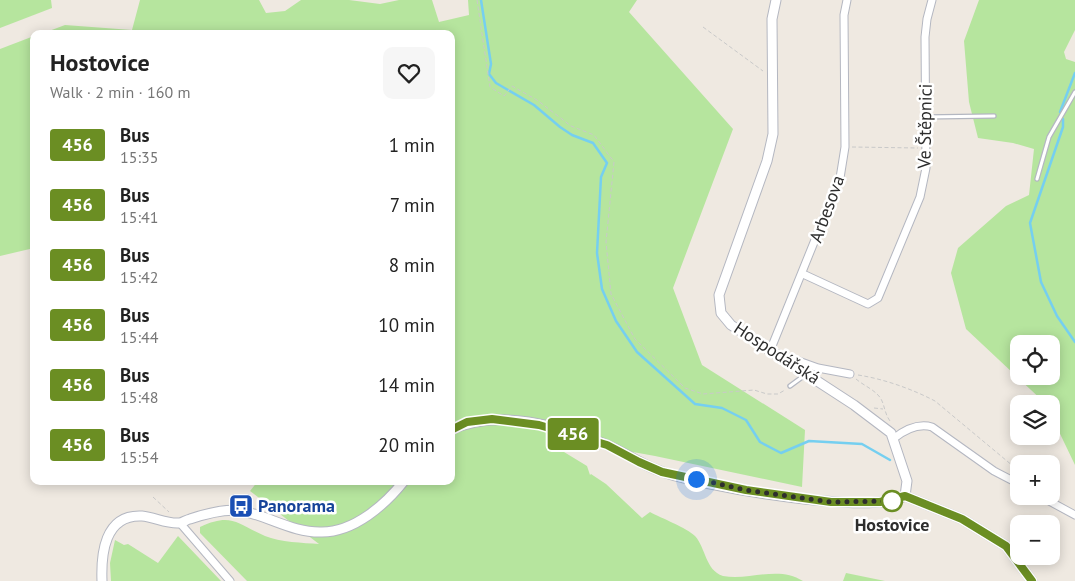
<!DOCTYPE html>
<meta charset="utf-8">
<style>
:root{--surface:#fff;--page:#f6f6f6;--text:#222;--muted:#767676}
body{margin:0;font-family:"PT Sans",sans-serif;background:var(--page);color:var(--text);height:100vh;display:flex;flex-direction:column;font-size:19px;white-space:nowrap}
*{box-sizing:border-box;margin:0}
p{font-size:16px;color:var(--muted)}
.icon{flex:none;width:28px;height:28px;fill:none;stroke:currentColor;stroke-width:2;stroke-linecap:round;stroke-linejoin:round}
.map{position:relative;flex:1;overflow:hidden}
.sheet{position:absolute;left:30px;top:30px;width:425px;height:455px;display:flex;flex-direction:column;background:var(--surface);border-radius:10px;box-shadow:0 2px 12px #0003}
.sheet>*{flex:none}
.badge{padding:0 10px;border-radius:4px;font-size:18px;line-height:32px}
.controls{position:absolute;left:1010px;top:335px;display:grid;gap:10px}
.controls a{display:grid;place-items:center;width:50px;height:50px;border-radius:10px;background:var(--surface);box-shadow:0 2px 12px #0003;font-size:25px}
.you{position:absolute;width:25px;height:25px;margin:-12px;border:4px solid #fff;border-radius:50%;background:#1a73e8;box-shadow:0 0 0 8px #1a73e833}
.map>.badge{position:absolute;translate:-50% -50%;box-shadow:0 0 0 2px #fff}
.round{display:grid;place-items:center;flex:none;width:52px;height:52px;border-radius:10px;background:var(--page)}
.headline{display:flex;align-items:center;justify-content:space-between;height:85px;padding:0 20px}
h1{font-size:24px;font-weight:700;line-height:38px}
ul{padding:0;list-style:none}
li{display:flex;align-items:center;gap:15px;height:60px;padding:0 20px}
li div{flex:1}
li b{display:block;font-size:19px}
li em{font-style:normal}
li .badge{min-width:55px;font-weight:700;text-align:center}
.map>svg:first-child{display:block}
.green{fill:#b6e59e;fill-rule:evenodd}
.lines{fill:none;stroke-linecap:round;stroke-linejoin:round}
.stream{stroke:#75cff0;stroke-width:2.5}
.lane-casing{stroke:#b4b7c1;stroke-width:5.5}
.street-casing{stroke:#b4b7c1;stroke-width:9}
.secondary-casing{stroke:#b4b7c1;stroke-width:11}
.path{stroke:#c9c9c9;stroke-width:1;stroke-dasharray:4 2.5;stroke-linecap:butt}
.lane{stroke:#fff;stroke-width:3}
.street{stroke:#fff;stroke-width:7}
.secondary{stroke:#fff;stroke-width:9}
.line-casing{stroke:#fff;stroke-width:11}
.line{stroke:#6b8e23;stroke-width:8}
.walk{stroke:#2e2e2e;stroke-width:5;stroke-dasharray:0 9}
.stop-dot{fill:#fff;stroke:#6b8e23;stroke-width:2.5}
.labels{text-anchor:middle;stroke-width:5;stroke-linejoin:round;paint-order:stroke}
.street-label{font-size:18px;fill:#2e2e2e;stroke:#fff}
.transit-label{font-size:18px;font-weight:bold;fill:#164399;stroke:#fff;text-anchor:start}
.stop-label{font-size:18px;font-weight:bold;fill:#2e2e2e;stroke:#fff}
</style>
<div class="map">
<svg width="1075" height="581" viewBox="0 0 1075 581">
<rect width="100%" height="100%" fill="#efe9e1"/>
<g class="green">
<polygon points="0,0 51,0 52,8 0,28"/>
<path d="M 140,0 L 259,0 L 266,13 L 285,11 L 301,0 L 349,0 L 380,4 L 399,0 L 432,0 L 439,22 L 469,15 L 468,0 L 637,0 L 629,12 L 733,129 L 673,288 L 702,365 L 805,430 L 802,487 L 655,456 L 550,437 L 564,452 L 587,466 L 590,475 L 591,474 L 606,484 L 642,518 L 650,512 C 661,518 687,528 695,536 C 706,548 705,570 723,576 C 750,581 778,565 803,581 L 247,581 L 200,533 L 200,527 C 232,512 237,524 265,536 C 280,542 303,543 319,544 L 250,491 L 258,481 L 451,481 L 451,34 L 41,34 L 65,25 L 132,30 Z"/>
<path d="M 979,0 L 1075,0 L 1075,30 L 1064,52 L 1066,59 L 1075,62 L 1075,465 L 1051,415 L 1051,404 L 1046,404 L 966,329 L 951,273 L 958,248 L 1006,206 L 1029,195 L 1034,149 L 1013,143 L 978,138 L 969,102 L 964,41 ZM 1019,344 L 1051,344 L 1051,376 L 1019,376 Z"/>
<polygon points="34,36 34,248 0,256 0,49"/>
<polygon points="178,536 221,581 111,581 110,563 115,540 124,545 128,544 158,563"/>
<polygon points="846,573 885,581 843,581"/>
</g>
<g class="lines">
<g class="stream">
<polyline points="481,0 491,64 489,74 496,83 534,105 560,127 572,135 593,143 607,163 601,177 597,253 602,289 616,321 637,352 695,404 722,408 746,420 760,442 781,453 809,441 862,444 890,460"/>
<polyline points="1060,112 1075,73"/>
<polyline points="1063,119 1063,127 1030,223 1041,282 1057,316 1075,342"/>
</g>
<defs>
<g id="lane">
<polyline points="926,117 994,116"/>
<polyline points="1037,179 1049,137 1075,92"/>
<polyline points="790,386 805,375"/>
</g>
<g id="street">
<polyline points="803,274 868,304 878,298 920,197 926,168 925,37 927,19 932,0"/>
<polyline points="770,351 840,178 845,147 844,15 847,0"/>
<polyline points="779,354 818,368 850,374"/>
<path d="M 893,439 C 903,431 918,423 932,427 L 994,471 L 1019,484"/>
<polyline points="1040,496 1075,515"/>
<polyline points="180,523 230,581"/>
</g>
<g id="secondary">
<polyline points="776,0 772,19 773,134 767,161 719,295 721,313 731,325 854,405 891,433 907,481 905,496"/>
<path d="M 451,430 C 498,408 559,426 605,444 C 624,452 640,464 660,471 C 701,486 869,516 905,496"/>
<polyline points="905,496 962,519 1006,546 1032,581"/>
<path d="M 102,581 C 101,555 104,514 142,516 C 154,517 167,524 179,523 C 182,523 186,520 190,519 C 205,514 226,508 242,511 C 269,516 293,533 322,532 C 354,532 385,505 404,481"/>
</g>
</defs>
<use href="#lane" class="lane-casing"/>
<use href="#street" class="street-casing"/>
<use href="#secondary" class="secondary-casing"/>
<g class="path">
<polyline points="477,0 490,87 504,96 512,86 537,100 571,126 594,135 614,162 606,242 611,294 635,339 685,388 703,394 754,390 767,394 778,394 785,390"/>
<polyline points="703,27 763,71"/>
<polyline points="852,147 918,148"/>
<path d="M 858,375 C 884,379 912,389 935,401 L 1019,471"/>
<path d="M 856,379 C 864,386 878,391 882,401 C 885,408 885,414 890,421"/>
<polyline points="874,408 883,409"/>
<polyline points="153,497 169,512"/>
</g>
<use href="#lane" class="lane"/>
<use href="#street" class="street"/>
<use href="#secondary" class="secondary"/>
</g>
<g class="lines">
<defs>
<polyline id="line" points="451,430 467,422 492,419 539,425 607,445 639,462 662,472 746,490 831,502 880,502 905,496 962,519 1006,546 1032,581"/>
</defs>
<use href="#line" class="line-casing"/>
<use href="#line" class="line"/>
<polyline class="walk" points="696,479 746,490 831,502 892,501"/>
</g>
<defs>
<symbol id="bus-square" viewBox="-11 -11 22 22"><rect x="-9" y="-9" width="18" height="18" rx="4" fill="#1a4fb4" stroke="#fff"/><path d="M-5-6H5V4H4V6H2V4H-2V6H-4V4H-5ZM-3.5-4V0h7V-4ZM-3.5 1.2v1.5H-2V1.2ZM2 1.2v1.5H3.5V1.2Z" fill="#fff"/></symbol>
</defs>
<g fill-rule="evenodd">
<use href="#bus-square" x="227" y="492" width="28" height="28"/>
</g>
<circle class="stop-dot" cx="892" cy="501" r="10"/>
<g class="labels">
<g class="street-label">
<text transform="translate(925 126) rotate(-89)" y="6">Ve Štěpnici</text>
<text transform="translate(827 209) rotate(-70)" y="6">Arbesova</text>
<text transform="translate(777 353) rotate(33)" y="6">Hospodářská</text>
</g>
<g class="transit-label">
<text x="258" y="512">Panorama</text>
</g>
<g class="stop-label">
<text x="892" y="531">Hostovice</text>
</g>
</g>
</svg>
<div class="controls">
<a><svg class="icon" aria-label="locate" viewBox="0 0 24 24"><circle cx="12" cy="12" r="6"/><path d="M12 2v4M12 18v4M2 12h4M18 12h4"/></svg></a>
<a><svg class="icon" aria-label="layers" viewBox="0 0 24 24"><path d="M12 4l9 5-9 5-9-5zM3 14l9 5 9-5"/></svg></a>
<a>+</a>
<a>−</a>
</div>
<div class="you" style="left:696px;top:479px"></div>
<b class="badge" style="left:573px;top:434px;background:#6b8e23;color:#fff">456</b>
<section class="sheet">
<div class="headline"><div><h1>Hostovice</h1><p>Walk · 2 min · 160 m</p></div><a class="round"><svg class="icon" aria-label="heart" viewBox="0 0 24 24"><path d="M12 20l-8-8c-3-5 5-10 8-4 3-6 11-1 8 4z"/></svg></a></div>
<ul>
<li><span class="badge" style="background:#6b8e23;color:#fff">456</span><div><b>Bus</b><p>15:35</p></div><em>1 min</em></li>
<li><span class="badge" style="background:#6b8e23;color:#fff">456</span><div><b>Bus</b><p>15:41</p></div><em>7 min</em></li>
<li><span class="badge" style="background:#6b8e23;color:#fff">456</span><div><b>Bus</b><p>15:42</p></div><em>8 min</em></li>
<li><span class="badge" style="background:#6b8e23;color:#fff">456</span><div><b>Bus</b><p>15:44</p></div><em>10 min</em></li>
<li><span class="badge" style="background:#6b8e23;color:#fff">456</span><div><b>Bus</b><p>15:48</p></div><em>14 min</em></li>
<li><span class="badge" style="background:#6b8e23;color:#fff">456</span><div><b>Bus</b><p>15:54</p></div><em>20 min</em></li>
</ul>
</section>
</div>
